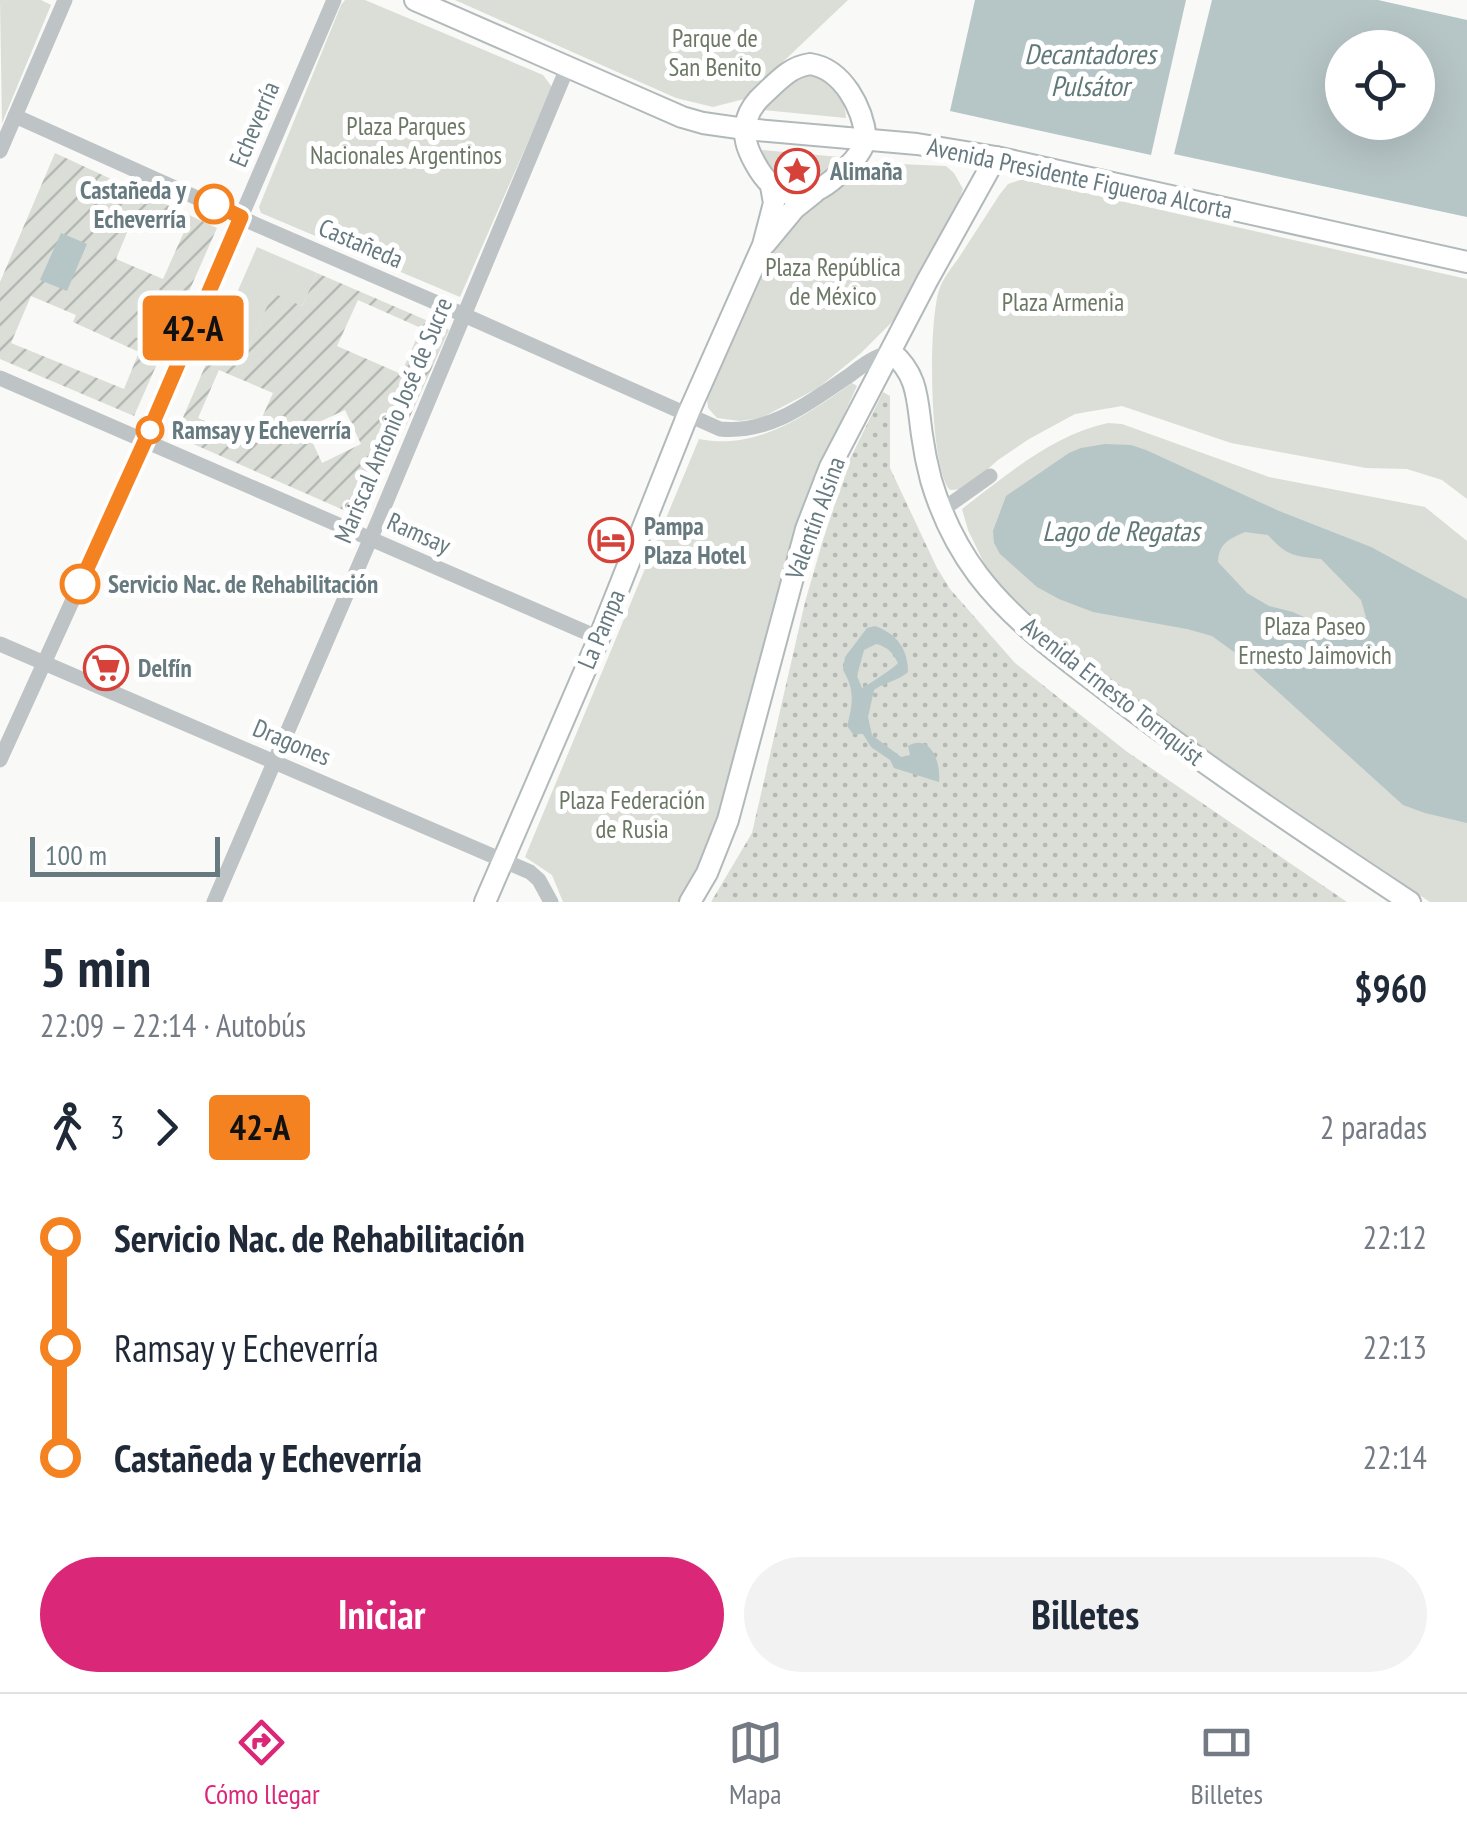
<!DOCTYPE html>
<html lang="es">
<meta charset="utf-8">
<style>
:root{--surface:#fff;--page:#f2f2f3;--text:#1f2937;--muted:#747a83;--line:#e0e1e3;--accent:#db2777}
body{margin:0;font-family:"PT Sans Narrow",sans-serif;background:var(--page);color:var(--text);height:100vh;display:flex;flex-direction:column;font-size:38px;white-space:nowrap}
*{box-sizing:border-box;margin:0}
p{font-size:32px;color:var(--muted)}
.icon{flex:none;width:55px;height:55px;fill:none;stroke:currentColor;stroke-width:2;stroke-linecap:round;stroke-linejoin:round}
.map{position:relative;height:902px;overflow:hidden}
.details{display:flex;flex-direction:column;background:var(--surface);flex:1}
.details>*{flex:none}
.badge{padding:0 20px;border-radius:8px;font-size:35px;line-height:65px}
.controls{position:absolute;left:1325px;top:30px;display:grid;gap:20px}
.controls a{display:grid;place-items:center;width:110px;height:110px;border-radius:50%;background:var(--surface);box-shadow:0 10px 40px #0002;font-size:50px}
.scale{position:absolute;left:30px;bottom:25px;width:190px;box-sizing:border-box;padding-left:10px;border:5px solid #667a80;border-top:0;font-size:28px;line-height:35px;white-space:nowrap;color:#667a80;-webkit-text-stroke:8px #fff;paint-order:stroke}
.map>.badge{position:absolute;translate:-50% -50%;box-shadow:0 0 0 5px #fff}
.legs{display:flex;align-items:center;gap:15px;height:110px;padding:0 40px;font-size:32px}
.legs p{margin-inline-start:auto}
.overview{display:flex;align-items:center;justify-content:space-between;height:170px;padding:0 40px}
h1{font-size:55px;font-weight:700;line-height:75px}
.action{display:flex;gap:20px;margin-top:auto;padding:20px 40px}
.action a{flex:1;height:115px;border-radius:60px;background:var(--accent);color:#fff;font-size:40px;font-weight:700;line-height:115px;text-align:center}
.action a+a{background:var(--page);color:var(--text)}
ul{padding:0 40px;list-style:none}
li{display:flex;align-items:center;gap:35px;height:110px;font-size:38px}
li i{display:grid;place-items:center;width:15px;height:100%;margin:0 12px;background:currentColor}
li i::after{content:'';width:25px;height:25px;margin:-12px;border:8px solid;border-radius:50%;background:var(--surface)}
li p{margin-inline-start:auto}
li:first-child i{background:linear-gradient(#0000 50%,currentColor 0)}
li:last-child i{background:linear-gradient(currentColor 50%,#0000 0)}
.dock{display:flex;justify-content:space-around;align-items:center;height:140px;border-top:2px solid var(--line);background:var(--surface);font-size:28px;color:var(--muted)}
.dock a{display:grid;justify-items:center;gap:5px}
.dock .selected{color:var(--accent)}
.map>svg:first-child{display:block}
.grass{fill:url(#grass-dots)}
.park{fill:#daded7}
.garden{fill:url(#garden-furrows);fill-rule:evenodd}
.water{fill:#b6c5c6;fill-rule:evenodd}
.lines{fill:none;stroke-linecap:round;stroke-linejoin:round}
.secondary-casing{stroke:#b1b9bb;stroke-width:24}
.street{stroke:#bec4c6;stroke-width:15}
.secondary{stroke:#fff;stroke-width:20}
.line-1-casing{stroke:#fff;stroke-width:22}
.line-1{stroke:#f58220;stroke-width:15}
.stop-1-dot{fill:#fff;stroke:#f58220;stroke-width:5}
.labels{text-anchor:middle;stroke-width:10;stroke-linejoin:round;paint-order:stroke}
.park-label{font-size:25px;fill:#6c7865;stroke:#fff}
.street-label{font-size:25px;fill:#667a80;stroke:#fff}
.poi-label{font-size:25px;font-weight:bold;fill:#667a80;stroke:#fff;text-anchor:start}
.stop-label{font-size:25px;font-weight:bold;fill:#667a80;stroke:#fff;text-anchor:start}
.water-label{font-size:28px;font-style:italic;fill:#617879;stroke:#fff}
</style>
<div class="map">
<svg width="1467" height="902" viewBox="0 0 1467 902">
<defs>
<pattern id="grass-dots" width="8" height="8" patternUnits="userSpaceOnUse" patternTransform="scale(2.5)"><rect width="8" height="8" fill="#daded7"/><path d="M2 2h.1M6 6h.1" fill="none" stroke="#b5b9b4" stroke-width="1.8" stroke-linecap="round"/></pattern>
<pattern id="garden-furrows" width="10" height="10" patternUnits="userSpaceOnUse" patternTransform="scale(2.5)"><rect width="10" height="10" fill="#daded7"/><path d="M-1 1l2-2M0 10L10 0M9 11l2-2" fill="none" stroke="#b5b9b4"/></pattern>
</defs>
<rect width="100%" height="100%" fill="#f9f9f7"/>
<polygon class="grass" points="883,392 890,396 890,468 937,568 950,589 1015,663 1126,751 1347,902 711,902 752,833 805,602 823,540 849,461"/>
<g class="park">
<polygon points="0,0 41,0 51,5 2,123"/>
<polygon points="345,0 365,0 543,75 552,87 460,297 261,213 259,207 341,5"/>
<polygon points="455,0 848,0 744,99 713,107 676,98"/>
<path d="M 802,73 C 827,75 845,93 846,118 L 763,110 L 766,103 Z"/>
<path d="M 762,150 L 840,157 C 832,170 817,184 801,187 C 781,190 764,167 762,150 Z"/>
<polygon points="876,163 946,166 954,173 963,189 955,211 896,318 861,353 818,388 761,418 740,421 717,418 708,408 707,398 770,245 788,222"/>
<path d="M 1023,179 L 1467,279 L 1467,499 L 1442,480 L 1407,469 L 1366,468 L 1231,443 L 1122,406 L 1075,414 L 1029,439 L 998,460 L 965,489 L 950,490 C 929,469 927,314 941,285 C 945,276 952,267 958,259 C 972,237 986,216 1000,194 L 1008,184 Z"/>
<polygon points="257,247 317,273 302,306 273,294 249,347 219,334"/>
<polygon points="158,289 177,297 154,346 134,337"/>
<path d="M 852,383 L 857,386 L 816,476 L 718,821 L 701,867 L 678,902 L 563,902 L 552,875 L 525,857 L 699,439 C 758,451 806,415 852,383 Z"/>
<path d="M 1108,423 L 1122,424 L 1269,477 L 1425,507 L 1467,541 L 1467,902 L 1430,902 L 1285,805 L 1071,654 L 1027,616 L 987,569 L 968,530 L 962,509 C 1007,475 1052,435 1108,423 Z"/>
</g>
<g class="garden">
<path d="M 55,153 L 217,228 L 134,416 L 0,359 L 0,282 ZM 136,211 L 184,232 L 163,279 L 116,259 ZM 158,289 L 177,298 L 154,345 L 135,337 ZM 31,296 L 76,315 L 73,322 L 139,352 L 124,389 L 11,343 Z"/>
<path d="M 317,273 L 449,330 L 364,519 L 175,436 L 219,334 L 249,347 L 273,293 L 302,306 ZM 358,300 L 421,328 L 401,374 L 337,346 ZM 219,370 L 273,393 L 251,442 L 198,418 ZM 345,410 L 361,444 L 322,463 L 306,428 Z"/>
</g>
<g class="water">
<polygon points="975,0 1186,0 1151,155 950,111"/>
<path d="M 1212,0 L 1378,0 L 1467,20 L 1467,217 L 1174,154 ZM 1342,48 L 1418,48 L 1418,122 L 1342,122 Z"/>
<polygon points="61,233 87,244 67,291 40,280"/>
<path d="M 1105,444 L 1131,445 L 1146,450 L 1279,511 L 1371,547 L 1467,599 L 1467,823 L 1425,813 L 1403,805 L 1234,652 L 1212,636 L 1187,629 L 1093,612 L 1059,599 L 1037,587 L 1000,554 L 994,543 L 993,531 L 1006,496 L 1069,453 L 1081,448 ZM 1245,532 L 1268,535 C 1287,556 1294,556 1321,559 L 1361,600 L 1366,617 L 1357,628 L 1339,633 L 1293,612 L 1269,606 L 1247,593 L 1218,562 C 1219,543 1229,539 1245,532 Z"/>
<path d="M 875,626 C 897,634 908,649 908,672 C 898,681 885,682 874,690 L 868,717 L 872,735 L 901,757 L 910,755 L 908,746 C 931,733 941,763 939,782 L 894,768 L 890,760 L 871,747 L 863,734 L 853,734 L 847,726 C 853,704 855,690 843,670 L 845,657 L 867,628 ZM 876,644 C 887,646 893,653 898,663 C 894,668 868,685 862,688 L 857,676 L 864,650 Z"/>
</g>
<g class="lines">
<defs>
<g id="secondary">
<polyline points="415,0 682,117 703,123 745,129 917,144 996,157 1467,262"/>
<path d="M 810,64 C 843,69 863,108 866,139 C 860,156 850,165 837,176 C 806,204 776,202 755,163 C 747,149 742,135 747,119 C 750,108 757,100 765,93 C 779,80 790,67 810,64 Z"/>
<polyline points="765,244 794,209 814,193"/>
<path d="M 891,352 C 919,375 917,401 922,435 C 924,450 927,465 931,480 C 941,514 957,547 978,575 C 1015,624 1067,660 1115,697 C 1210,769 1310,836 1410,902"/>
<polyline points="485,902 599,638 688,414 763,245 774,203 771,186"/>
<polyline points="690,902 707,873 728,820 806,529 830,467 927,281 996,157"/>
</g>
</defs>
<use href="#secondary" class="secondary-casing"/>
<g class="street">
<path d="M 15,116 L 257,225 L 437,303 L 720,429 C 771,434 810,402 850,375 C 863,365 875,356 891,352"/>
<polyline points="0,151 65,0"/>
<polyline points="0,378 599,638"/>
<polyline points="942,510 990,476"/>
<polyline points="0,644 530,872 539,880 551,902"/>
<polyline points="0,760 145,441 334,0"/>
<polyline points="214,902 379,519 568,66"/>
</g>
<use href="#secondary" class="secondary"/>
</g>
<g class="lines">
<defs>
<polyline id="line-1" points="80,584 145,441 241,217 214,204"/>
</defs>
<use href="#line-1" class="line-1-casing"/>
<use href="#line-1" class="line-1"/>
</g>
<defs>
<symbol id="sight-ring" viewBox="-11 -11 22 22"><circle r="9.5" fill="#fff" stroke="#d6423a" stroke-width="1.5"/><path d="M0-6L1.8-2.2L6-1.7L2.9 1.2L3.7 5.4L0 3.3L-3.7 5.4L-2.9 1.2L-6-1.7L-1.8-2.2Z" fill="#d6423a"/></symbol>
<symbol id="hotel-ring" viewBox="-11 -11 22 22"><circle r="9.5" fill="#fff" stroke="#d6423a" stroke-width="1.5"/><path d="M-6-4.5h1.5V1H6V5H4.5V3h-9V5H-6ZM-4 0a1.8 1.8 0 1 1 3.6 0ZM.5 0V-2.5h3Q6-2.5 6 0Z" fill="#d6423a"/></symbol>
<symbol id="supermarket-ring" viewBox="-11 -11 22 22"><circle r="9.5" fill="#fff" stroke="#d6423a" stroke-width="1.5"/><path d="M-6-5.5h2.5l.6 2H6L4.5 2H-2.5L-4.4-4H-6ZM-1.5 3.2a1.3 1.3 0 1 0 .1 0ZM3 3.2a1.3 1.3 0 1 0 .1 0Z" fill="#d6423a"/></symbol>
</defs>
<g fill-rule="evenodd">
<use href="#sight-ring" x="772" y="146" width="50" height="50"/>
<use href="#hotel-ring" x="586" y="515" width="50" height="50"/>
<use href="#supermarket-ring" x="81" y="643" width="50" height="50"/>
</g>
<g class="stop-1-dot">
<circle cx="214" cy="204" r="18"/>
<circle cx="150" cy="430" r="12"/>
<circle cx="80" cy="584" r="18"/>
</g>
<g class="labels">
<g class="park-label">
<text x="715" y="47">Parque de<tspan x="715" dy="29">San Benito</tspan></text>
<text x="406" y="135">Plaza Parques<tspan x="406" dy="29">Nacionales Argentinos</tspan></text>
<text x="833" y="276">Plaza República<tspan x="833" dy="29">de México</tspan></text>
<text x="1063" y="311">Plaza Armenia</text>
<text x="1315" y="635">Plaza Paseo<tspan x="1315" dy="29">Ernesto Jaimovich</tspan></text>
<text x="632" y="809">Plaza Federación<tspan x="632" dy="29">de Rusia</tspan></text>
</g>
<g class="street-label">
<text transform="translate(254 124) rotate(-67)" y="9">Echeverría</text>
<text transform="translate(1080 178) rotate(12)" y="9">Avenida Presidente Figueroa Alcorta</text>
<text transform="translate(361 243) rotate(23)" y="9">Castañeda</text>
<text transform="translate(393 420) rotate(-67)" y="9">Mariscal Antonio José de Sucre</text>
<text transform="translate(815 518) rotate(-70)" y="9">Valentín Alsina</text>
<text transform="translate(419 533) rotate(24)" y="9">Ramsay</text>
<text transform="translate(601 629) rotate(-67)" y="9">La Pampa</text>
<text transform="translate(1113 691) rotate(38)" y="9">Avenida Ernesto Tornquist</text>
<text transform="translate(292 742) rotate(23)" y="9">Dragones</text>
</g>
<g class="poi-label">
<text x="830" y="180">Alimaña</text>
<text x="644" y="535">Pampa<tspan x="644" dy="29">Plaza Hotel</tspan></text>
<text x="138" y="677">Delfín</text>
</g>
<g class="stop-label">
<text x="186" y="199" text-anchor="end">Castañeda y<tspan x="186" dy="29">Echeverría</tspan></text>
<text x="172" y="439">Ramsay y Echeverría</text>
<text x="108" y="593">Servicio Nac. de Rehabilitación</text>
</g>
<g class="water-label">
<text x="1090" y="64">Decantadores<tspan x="1090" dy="32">Pulsátor</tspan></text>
<text x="1121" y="541">Lago de Regatas</text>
</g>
</g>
</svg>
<div class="controls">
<a><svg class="icon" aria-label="locate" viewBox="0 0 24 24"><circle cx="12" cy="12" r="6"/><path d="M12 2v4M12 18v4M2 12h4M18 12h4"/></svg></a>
</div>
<div class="scale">100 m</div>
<b class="badge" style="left:193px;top:328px;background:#f58220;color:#111">42-A</b>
</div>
<section class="details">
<div class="overview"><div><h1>5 min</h1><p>22:09 – 22:14 · Autobús</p></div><b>$960</b></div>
<div class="legs"><svg class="icon" aria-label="walk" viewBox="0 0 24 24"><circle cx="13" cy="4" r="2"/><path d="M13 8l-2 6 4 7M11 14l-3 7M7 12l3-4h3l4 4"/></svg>3<svg class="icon" aria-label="forward" viewBox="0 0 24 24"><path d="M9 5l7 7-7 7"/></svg><b class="badge" style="background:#f58220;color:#111">42-A</b><p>2 paradas</p></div>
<ul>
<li><i style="color:#f58220"></i><b>Servicio Nac. de Rehabilitación</b><p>22:12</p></li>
<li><i style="color:#f58220"></i><span>Ramsay y Echeverría</span><p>22:13</p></li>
<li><i style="color:#f58220"></i><b>Castañeda y Echeverría</b><p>22:14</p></li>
</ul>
<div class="action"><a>Iniciar</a><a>Billetes</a></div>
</section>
<nav class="dock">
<a class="selected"><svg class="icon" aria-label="directions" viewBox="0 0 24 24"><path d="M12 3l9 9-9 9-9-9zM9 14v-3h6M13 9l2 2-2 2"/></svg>Cómo llegar</a>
<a><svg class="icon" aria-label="map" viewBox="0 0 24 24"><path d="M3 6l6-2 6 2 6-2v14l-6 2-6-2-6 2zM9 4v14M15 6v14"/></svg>Mapa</a>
<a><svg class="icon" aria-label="tickets" viewBox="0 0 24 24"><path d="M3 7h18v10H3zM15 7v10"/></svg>Billetes</a>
</nav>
